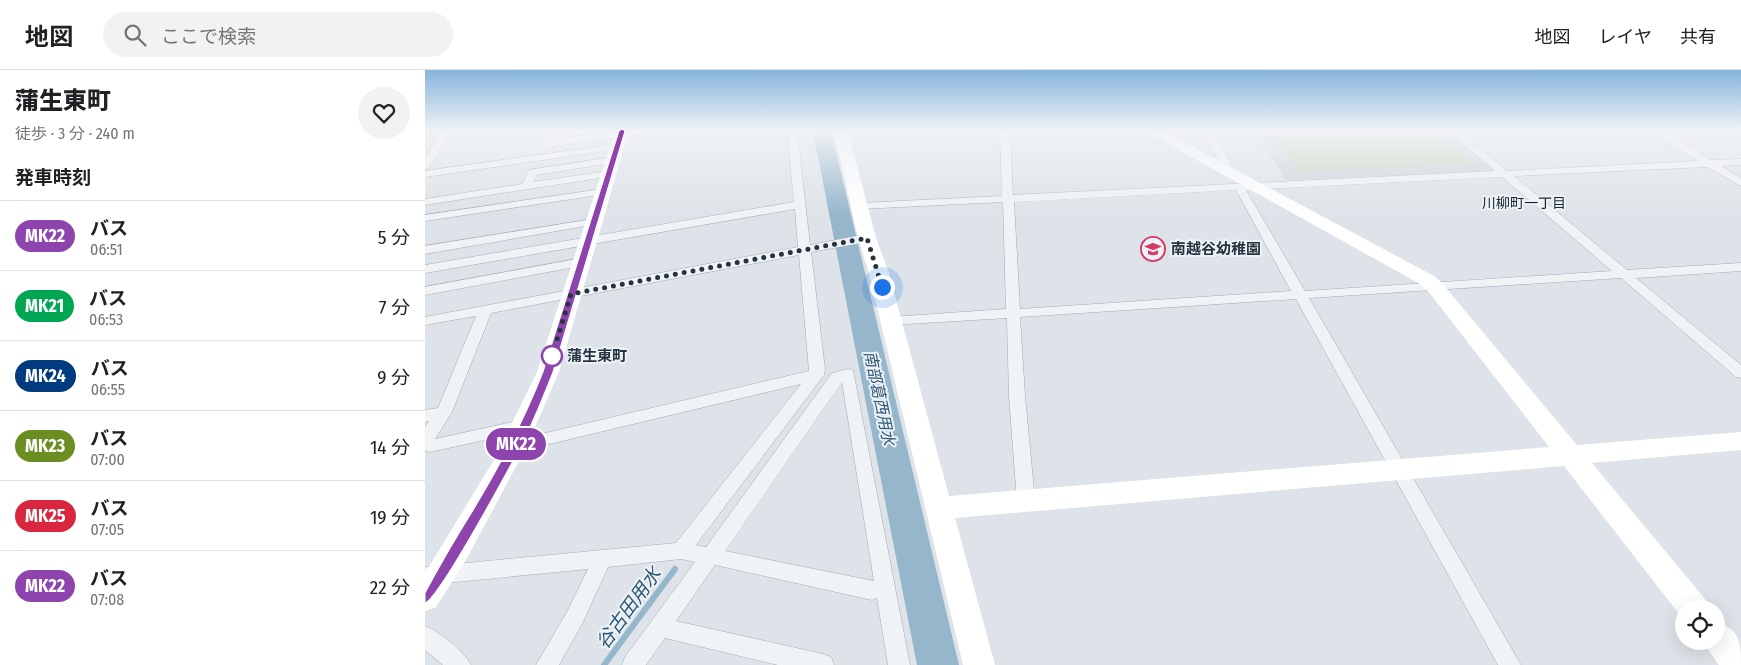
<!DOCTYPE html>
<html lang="ja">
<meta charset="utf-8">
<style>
:root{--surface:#fff;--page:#f2f2f2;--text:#202124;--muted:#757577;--line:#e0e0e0}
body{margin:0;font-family:"Fira Sans Condensed","Noto Sans JP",sans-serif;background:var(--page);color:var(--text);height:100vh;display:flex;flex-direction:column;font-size:19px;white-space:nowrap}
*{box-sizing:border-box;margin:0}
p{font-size:16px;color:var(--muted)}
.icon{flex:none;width:28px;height:28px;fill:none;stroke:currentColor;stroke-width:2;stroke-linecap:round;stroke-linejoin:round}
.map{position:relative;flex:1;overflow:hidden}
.side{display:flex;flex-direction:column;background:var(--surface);width:425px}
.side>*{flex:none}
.badge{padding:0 10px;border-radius:16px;font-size:18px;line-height:32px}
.tools{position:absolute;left:1250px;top:530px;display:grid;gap:10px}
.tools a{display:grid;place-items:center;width:50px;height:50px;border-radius:50%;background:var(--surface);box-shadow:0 5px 20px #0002;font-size:25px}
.you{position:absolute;width:25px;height:25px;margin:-12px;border:4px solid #fff;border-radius:50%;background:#1a73e8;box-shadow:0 0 0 8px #1a73e833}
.map>.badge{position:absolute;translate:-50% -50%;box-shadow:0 0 0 2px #fff}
h2{padding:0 15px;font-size:19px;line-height:45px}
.round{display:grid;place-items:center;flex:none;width:52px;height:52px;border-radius:26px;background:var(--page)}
.overview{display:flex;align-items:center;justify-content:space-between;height:85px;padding:0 15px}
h1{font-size:24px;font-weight:800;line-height:38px}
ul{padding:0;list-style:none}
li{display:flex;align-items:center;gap:15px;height:70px;padding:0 15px;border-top:1px solid var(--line)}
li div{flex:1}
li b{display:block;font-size:19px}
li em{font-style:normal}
li .badge{min-width:55px;font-weight:700;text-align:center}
header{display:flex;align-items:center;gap:30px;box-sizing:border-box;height:70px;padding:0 25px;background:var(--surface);border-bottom:1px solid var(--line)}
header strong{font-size:24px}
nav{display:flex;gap:28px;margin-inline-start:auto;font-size:18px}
.search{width:350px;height:45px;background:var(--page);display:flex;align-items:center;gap:12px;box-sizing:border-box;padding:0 18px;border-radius:28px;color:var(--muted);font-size:19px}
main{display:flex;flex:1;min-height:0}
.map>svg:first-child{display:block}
.built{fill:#cbd2da}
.green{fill:#c6d3be}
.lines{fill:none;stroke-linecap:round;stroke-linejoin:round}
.stream{stroke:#96b6cb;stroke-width:6}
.river{fill:#96b6cb;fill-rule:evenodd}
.street-casing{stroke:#a2abb2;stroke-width:1}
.street{fill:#f0f3f6;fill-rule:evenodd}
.secondary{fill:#fff;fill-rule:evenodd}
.line{fill:#8e44ad;stroke:#fff}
.walk{stroke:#263340;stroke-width:5;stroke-dasharray:0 9}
.stop-dot{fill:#fff;stroke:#8e44ad;stroke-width:2.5}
.labels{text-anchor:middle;stroke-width:4;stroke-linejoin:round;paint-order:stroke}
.far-neighbourhood-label{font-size:14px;fill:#182430;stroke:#edf2f6}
.poi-label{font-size:15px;font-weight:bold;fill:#263340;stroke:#edf2f6;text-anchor:start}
.stop-label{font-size:15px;font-weight:bold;fill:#263340;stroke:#edf2f6;text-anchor:start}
.water-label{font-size:16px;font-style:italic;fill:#2d5776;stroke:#edf2f6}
.near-water-label{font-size:19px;font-style:italic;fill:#2d5776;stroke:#edf2f6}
</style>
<header>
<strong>地図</strong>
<div class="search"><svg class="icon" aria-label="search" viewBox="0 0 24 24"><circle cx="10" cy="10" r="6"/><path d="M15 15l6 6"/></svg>ここで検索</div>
<nav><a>地図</a><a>レイヤ</a><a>共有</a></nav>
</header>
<main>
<section class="side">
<div class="overview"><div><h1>蒲生東町</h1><p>徒歩 · 3 分 · 240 m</p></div><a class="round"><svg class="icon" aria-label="heart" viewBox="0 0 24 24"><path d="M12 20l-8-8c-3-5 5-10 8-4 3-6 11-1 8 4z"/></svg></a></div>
<h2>発車時刻</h2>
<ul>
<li><span class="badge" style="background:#8e44ad;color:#fff">MK22</span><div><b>バス</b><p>06:51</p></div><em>5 分</em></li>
<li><span class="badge" style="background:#00a651;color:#fff">MK21</span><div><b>バス</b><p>06:53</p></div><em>7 分</em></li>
<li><span class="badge" style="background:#003b80;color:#fff">MK24</span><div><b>バス</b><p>06:55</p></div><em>9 分</em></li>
<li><span class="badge" style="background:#6b8e23;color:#fff">MK23</span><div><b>バス</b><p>07:00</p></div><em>14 分</em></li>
<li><span class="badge" style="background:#d7263d;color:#fff">MK25</span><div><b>バス</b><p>07:05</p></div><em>19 分</em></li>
<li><span class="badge" style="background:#8e44ad;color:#fff">MK22</span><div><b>バス</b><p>07:08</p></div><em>22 分</em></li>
</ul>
</section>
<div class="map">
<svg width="1316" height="595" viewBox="0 0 1316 595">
<rect width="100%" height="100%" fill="#dde3e8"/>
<polygon class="built" points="829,61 1098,61 1028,64 1069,101 861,110"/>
<polygon class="green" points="846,61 1019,61 1020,63 1016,64 1050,94 874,102"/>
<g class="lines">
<polyline class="stream" points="179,595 250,499"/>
<polygon class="river" points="388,61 406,61 534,595 492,595"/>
<defs>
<g id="street">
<polygon points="17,61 27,61 4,98 0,99 0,88"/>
<polygon points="121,61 131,61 127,70 188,61 224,61 219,64 121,77 116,74"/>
<path d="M 362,61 L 372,61 L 385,175 L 442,164 L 448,168 L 442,172 L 386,182 L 400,299 L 399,305 L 271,475 L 281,477 L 407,303 L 423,299 L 428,300 L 485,595 L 463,595 L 452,528 L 447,530 L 290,495 L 251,551 L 398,584 L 406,587 L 409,595 L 353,595 L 240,568 L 221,595 L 197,595 L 200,587 L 270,492 L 256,489 L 183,497 L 157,554 L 134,595 L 111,595 L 143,540 L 163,499 L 0,515 L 0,497 L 251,473 L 376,314 L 91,382 L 85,380 L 83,376 L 85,372 L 91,370 L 384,301 L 374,185 L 66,243 L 27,342 L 10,369 L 101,349 L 107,351 L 109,355 L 107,359 L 101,361 L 5,382 L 0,381 L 0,357 L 4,351 L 0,352 L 0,340 L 13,338 L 51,246 L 0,255 L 0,247 L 373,177 L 370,139 L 0,203 L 0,195 L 369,132 ZM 417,312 L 449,511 L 300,481 Z"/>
<path d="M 575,61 L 585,61 L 588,125 L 1070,101 L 1032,68 L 1030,66 L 1035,63 L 1082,101 L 1273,91 L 1226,61 L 1238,61 L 1286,90 L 1316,89 L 1316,95 L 1296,96 L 1316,108 L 1316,116 L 1282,97 L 1089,106 L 1202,200 L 1316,193 L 1316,201 L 1211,208 L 1316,295 L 1316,308 L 1311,307 L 1196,208 L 884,228 L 1096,595 L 1073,595 L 871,229 L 595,247 L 600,326 L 610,431 L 607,436 L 601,438 L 595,436 L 592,431 L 584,326 L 582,248 L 465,255 L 460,254 L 458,251 L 460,248 L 465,247 L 581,239 L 578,132 L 435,139 L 429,136 L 435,133 L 577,126 ZM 1077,107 L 1187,201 L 880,221 L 821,120 ZM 811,120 L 866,221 L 595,239 L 589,132 Z"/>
<polygon points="778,61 788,61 806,94 799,100 791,100 790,98 795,93"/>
<polygon points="192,74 195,75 195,79 0,107 0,101"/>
<polygon points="188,87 193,90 192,92 112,105 108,112 183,101 187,102 188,104 187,106 0,135 0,129 97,114 104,100"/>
<polygon points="177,119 181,120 182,122 181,124 0,151 0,145"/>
<polygon points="168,149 172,150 174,152 172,154 0,184 0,176"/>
<polygon points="157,188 163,192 161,195 0,225 0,217"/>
<path d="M 0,556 C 14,561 40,582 46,595 L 18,595 L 0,580 Z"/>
</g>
</defs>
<use href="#street" class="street-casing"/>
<use href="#street" class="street"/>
<g class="secondary">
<polygon points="190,61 204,61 134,302 101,378 41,490 11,537 0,541 0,503 69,390 112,302"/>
<polygon points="409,61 423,61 451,168 463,200 524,426 1124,377 1003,221 995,214 720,61 738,61 1009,206 1017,213 1152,375 1316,362 1316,380 1167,393 1280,529 1284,539 1259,539 1258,549 1139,396 530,448 570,595 538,595 443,200 433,168"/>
<path d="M 1291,551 C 1315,560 1316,572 1316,595 L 1294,595 L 1277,571 L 1291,571 Z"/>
</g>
</g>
<linearGradient id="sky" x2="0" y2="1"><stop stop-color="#87b5dc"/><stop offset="0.42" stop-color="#f0f2f5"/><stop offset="1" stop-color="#f0f2f5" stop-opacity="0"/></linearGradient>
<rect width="1316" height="145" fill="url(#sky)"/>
<path class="line" d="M 197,59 L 200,61 L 128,302 C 118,327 108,352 96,376 C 84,398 15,527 0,533 L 0,523 C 14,497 30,469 47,442 C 74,397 99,351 118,302 L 194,61 Z"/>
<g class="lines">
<polyline class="walk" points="127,286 146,224 442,168 457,217"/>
</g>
<defs>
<symbol id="school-ring" viewBox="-11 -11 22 22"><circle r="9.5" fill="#edf2f6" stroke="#d73965" stroke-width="1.5"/><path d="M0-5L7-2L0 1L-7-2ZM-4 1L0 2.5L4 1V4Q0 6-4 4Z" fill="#d73965"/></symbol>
</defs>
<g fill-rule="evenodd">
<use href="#school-ring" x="714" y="165" width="28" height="28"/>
</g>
<circle class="stop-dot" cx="127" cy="286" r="10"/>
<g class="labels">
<g class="far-neighbourhood-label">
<text x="1099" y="138">川柳町一丁目</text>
</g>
<g class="poi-label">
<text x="746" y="184">南越谷幼稚園</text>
</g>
<g class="stop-label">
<text x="142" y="291">蒲生東町</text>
</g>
<g class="water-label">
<text transform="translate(455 328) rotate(78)" y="6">南部葛西用水</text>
</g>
<g class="near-water-label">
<text transform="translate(203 538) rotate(-54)" y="7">谷古田用水</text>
</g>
</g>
</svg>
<div class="tools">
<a><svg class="icon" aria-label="locate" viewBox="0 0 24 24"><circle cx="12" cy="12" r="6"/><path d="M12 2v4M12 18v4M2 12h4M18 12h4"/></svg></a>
</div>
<div class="you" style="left:457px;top:217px"></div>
<b class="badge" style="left:91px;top:374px;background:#8e44ad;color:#fff">MK22</b>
</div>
</main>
